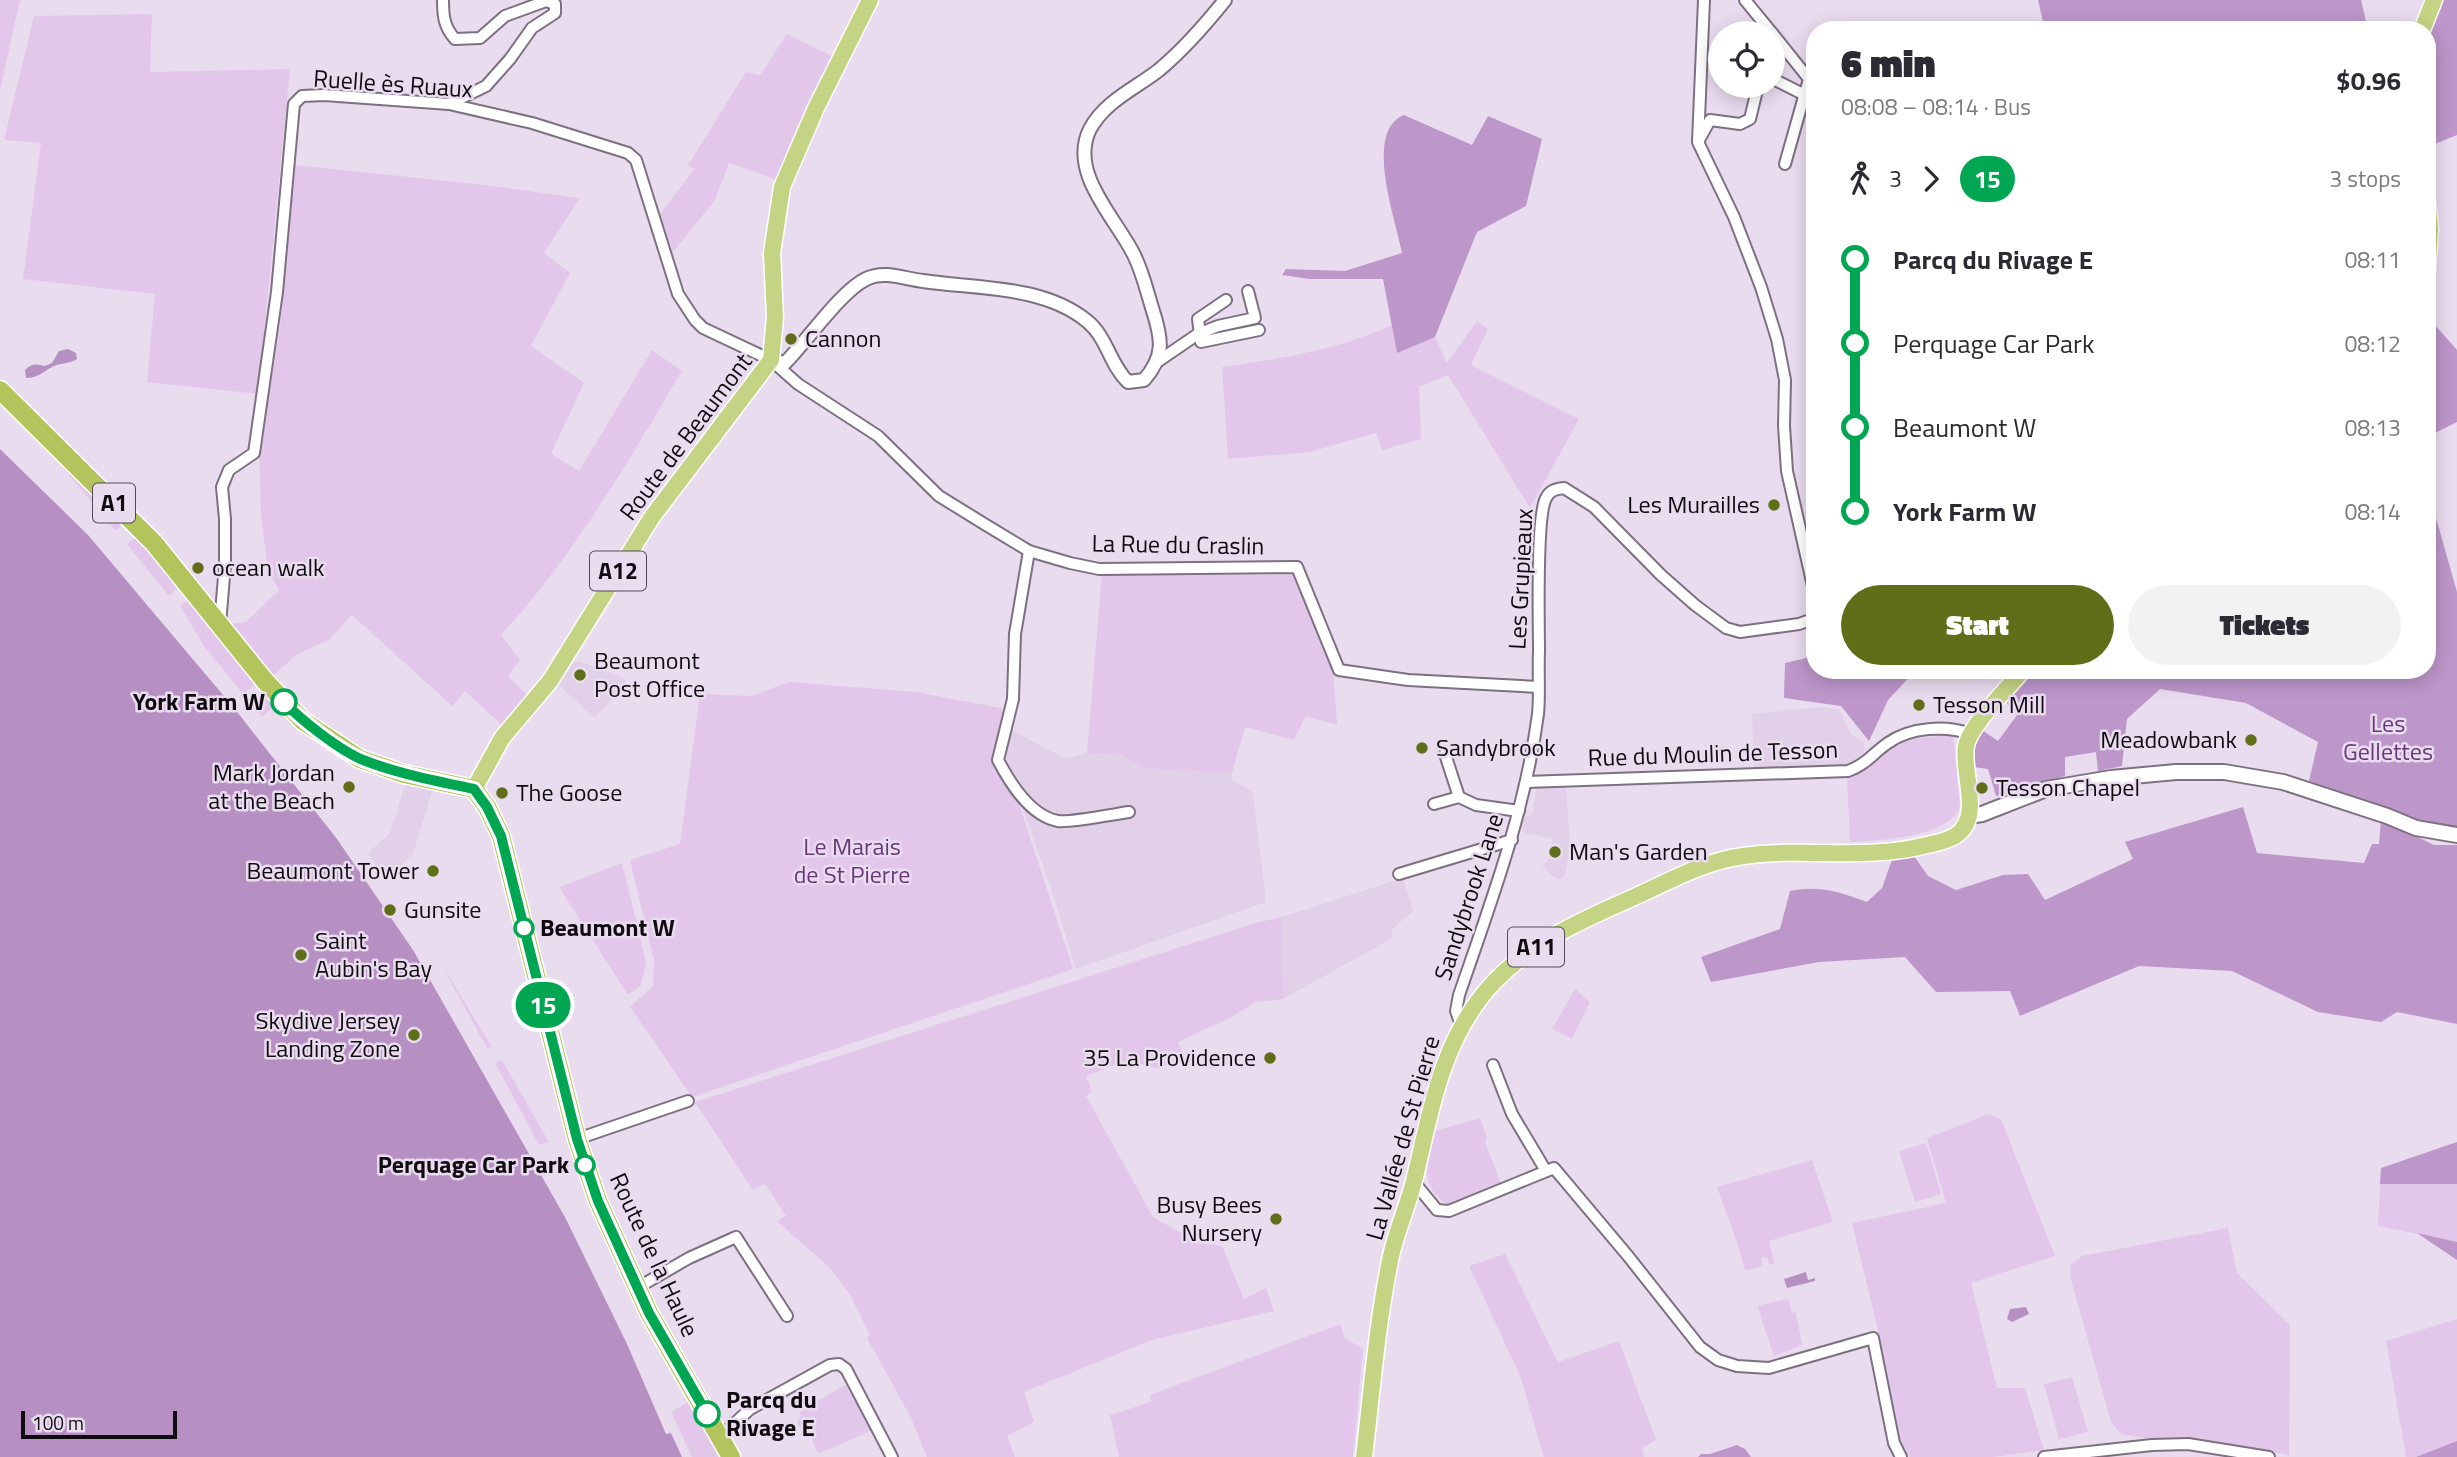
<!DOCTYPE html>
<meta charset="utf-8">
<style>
:root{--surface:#fff;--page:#f2f2f3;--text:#2b2b33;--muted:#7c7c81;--accent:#606e1a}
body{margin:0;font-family:"Titillium Web",sans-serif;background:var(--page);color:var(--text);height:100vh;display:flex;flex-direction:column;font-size:26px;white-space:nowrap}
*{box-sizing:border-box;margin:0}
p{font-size:23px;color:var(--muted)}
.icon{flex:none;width:38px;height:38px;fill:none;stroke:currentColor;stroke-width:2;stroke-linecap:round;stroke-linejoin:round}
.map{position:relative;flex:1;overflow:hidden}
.drawer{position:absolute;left:1806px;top:21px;width:630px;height:658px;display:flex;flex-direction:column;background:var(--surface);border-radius:28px;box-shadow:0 4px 18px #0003}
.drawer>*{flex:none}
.badge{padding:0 14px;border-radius:23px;font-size:24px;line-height:46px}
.fabs{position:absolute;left:1708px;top:21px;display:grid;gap:14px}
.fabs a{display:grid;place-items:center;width:77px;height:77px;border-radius:50%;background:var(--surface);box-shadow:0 4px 18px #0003;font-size:35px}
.scale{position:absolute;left:21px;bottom:18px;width:156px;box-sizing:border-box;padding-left:7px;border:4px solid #100b11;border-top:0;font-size:19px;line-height:24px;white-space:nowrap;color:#100b11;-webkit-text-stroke:5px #eadcef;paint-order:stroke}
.map>.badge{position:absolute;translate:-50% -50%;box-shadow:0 0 0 4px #fff}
.legs{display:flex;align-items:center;gap:10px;height:77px;padding:0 35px;font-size:23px}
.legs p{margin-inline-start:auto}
.overview{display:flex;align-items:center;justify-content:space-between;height:119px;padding:0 35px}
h1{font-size:38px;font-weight:800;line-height:52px}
.cta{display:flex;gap:14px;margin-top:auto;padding:14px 35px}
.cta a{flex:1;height:80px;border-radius:42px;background:var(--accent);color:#fff;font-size:28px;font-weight:800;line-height:80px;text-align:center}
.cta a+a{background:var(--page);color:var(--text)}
ul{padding:0 35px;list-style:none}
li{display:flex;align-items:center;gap:24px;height:84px;font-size:26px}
li i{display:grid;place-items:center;width:10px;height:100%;margin:0 9px;background:currentColor}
li i::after{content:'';width:18px;height:18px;margin:-9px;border:5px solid;border-radius:50%;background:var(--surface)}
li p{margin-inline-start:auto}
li:first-child i{background:linear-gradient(#0000 50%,currentColor 0)}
li:last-child i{background:linear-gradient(currentColor 50%,#0000 0)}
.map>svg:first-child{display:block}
.built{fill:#e2cfe8}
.green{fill:#e2c7eb}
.forest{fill:#bd96ca}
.water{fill:#b790c3}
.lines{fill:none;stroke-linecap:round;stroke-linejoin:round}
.minor-casing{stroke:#7d7081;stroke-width:14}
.tertiary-casing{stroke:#7d7081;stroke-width:16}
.secondary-casing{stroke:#7d7081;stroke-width:18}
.primary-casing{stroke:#fff;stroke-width:19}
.trunk-casing{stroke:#fff;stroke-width:21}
.minor{stroke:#fff;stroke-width:10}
.tertiary{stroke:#fff;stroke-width:12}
.secondary{stroke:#fff;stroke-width:14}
.primary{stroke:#c5d384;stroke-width:16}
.trunk{stroke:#b2c45b;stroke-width:18}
.line-1-casing{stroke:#fff;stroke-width:16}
.line-1{stroke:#00a651;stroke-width:10}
.poi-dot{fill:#606e1a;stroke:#eadcef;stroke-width:2.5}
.stop-1-dot{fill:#fff;stroke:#00a651;stroke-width:3.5}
.labels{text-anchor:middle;stroke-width:5;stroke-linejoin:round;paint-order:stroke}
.shield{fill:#eadcef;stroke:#514a54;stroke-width:2}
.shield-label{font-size:23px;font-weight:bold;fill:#100b11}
.street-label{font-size:24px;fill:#100b11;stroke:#eadcef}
.poi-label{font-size:24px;fill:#100b11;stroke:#eadcef;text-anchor:start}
.stop-label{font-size:24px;font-weight:bold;fill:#100b11;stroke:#eadcef;text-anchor:end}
.park-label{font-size:24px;fill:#6a3879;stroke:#eadcef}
</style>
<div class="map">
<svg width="2457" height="1457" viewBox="0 0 2457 1457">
<rect width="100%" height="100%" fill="#eadcef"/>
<g class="built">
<polygon points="579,661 624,678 626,681 623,688 594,718 559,685 573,663"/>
<polygon points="1821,707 1840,710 1851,734 1864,742 1863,758 1849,764 1754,770 1752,714"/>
<polygon points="1012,730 1066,759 1087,753 1119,754 1144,768 1232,773 1232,780 1253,792 1266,902 1076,969 1053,894 1006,761"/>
<polygon points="407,778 434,785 413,854 388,877 384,876 368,853 390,833"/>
<polygon points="1566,786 1570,844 1586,861 1568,861 1564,878 1557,879 1542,867 1551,856 1552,839 1524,833 1522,827 1525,816 1532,815 1537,787"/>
<polygon points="1403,878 1413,911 1391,930 1393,938 1283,999 1282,917"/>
</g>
<g class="green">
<polygon points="0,0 20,0 0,90"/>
<polygon points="152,14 150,72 290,69 258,394 147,382 155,294 23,279 41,143 4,140 34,16"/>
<polygon points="787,34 836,58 778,180 729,163 715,200 673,252 660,214 694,169 688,165 746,72 760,75"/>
<path d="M 294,165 L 485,185 L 580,198 L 544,253 L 570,273 L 531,346 L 584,383 L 551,454 L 579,471 L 652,350 L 682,371 C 628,462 573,557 501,635 L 520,660 L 508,676 L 529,697 L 504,727 L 465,691 L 452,706 L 352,615 L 329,640 L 296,655 L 271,678 L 227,624 L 246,622 L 279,590 L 268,572 L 261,514 L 259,452 L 280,327 Z"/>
<path d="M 1477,321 L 1488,329 L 1471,365 L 1579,419 L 1530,508 L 1448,375 L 1419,387 L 1421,439 L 1382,450 L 1376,433 L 1310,452 L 1228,459 L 1222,367 C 1279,358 1338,351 1391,325 L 1397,353 L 1435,337 L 1447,363 Z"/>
<polygon points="68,461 127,519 116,531 63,468"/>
<polygon points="139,534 182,582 169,596 127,544"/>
<polygon points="1102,574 1295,575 1333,669 1337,725 1306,716 1294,740 1245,727 1232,773 1144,768 1119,754 1087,753"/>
<polygon points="193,595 258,682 243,694 204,646 180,606"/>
<polygon points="789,682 916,692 1006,709 993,763 1019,804 1073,969 692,1097 630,1007 653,986 654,960 630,860 680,844 700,694 751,696"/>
<polygon points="264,690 276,705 262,717 251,700"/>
<path d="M 1953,734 L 1960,807 C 1948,838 1879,840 1850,842 L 1847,776 L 1868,769 L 1902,740 Z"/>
<polygon points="622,863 646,962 641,985 628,995 559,887"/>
<polygon points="1282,917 1283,999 1256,1002 1230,1018 1178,1042 1184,1057 1158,1069 1127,1060 1086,1076 1092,1091 1086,1096 1153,1217 1199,1243 1222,1246 1244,1299 1266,1288 1274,1311 1152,1340 1024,1392 1034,1422 1007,1436 1015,1457 927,1457 911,1418 867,1338 870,1335 850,1295 831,1269 777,1221 786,1216 765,1184 752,1189 695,1102 1259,922"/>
<polygon points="440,962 492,1047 487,1048"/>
<polygon points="1575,989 1590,1002 1572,1039 1552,1029"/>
<polygon points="502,1060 549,1142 539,1145 495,1063"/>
<path d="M 1989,1114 L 2001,1119 L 2055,1256 L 1971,1283 L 1997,1388 L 2025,1388 L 2044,1450 L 1993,1457 L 1910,1457 C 1892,1436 1891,1391 1885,1365 C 1876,1317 1863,1270 1852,1223 L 1946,1203 L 1927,1138 Z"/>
<path d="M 1480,1118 L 1487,1138 L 1485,1142 L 1501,1184 L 1450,1206 C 1418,1188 1427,1161 1434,1131 Z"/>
<polygon points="1926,1143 1941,1194 1915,1202 1899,1151"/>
<polygon points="1812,1160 1833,1222 1769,1241 1774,1263 1769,1265 1767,1257 1761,1258 1762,1266 1745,1271 1739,1248 1717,1187"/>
<polygon points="2380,1184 2457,1184 2457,1242 2378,1226"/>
<polygon points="2228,1228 2237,1273 2290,1325 2289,1455 2196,1438 2150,1439 2121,1434 2111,1422 2071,1280 2070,1265 2082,1256"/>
<polygon points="1505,1254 1558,1362 1619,1341 1656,1440 1642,1448 1644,1457 1544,1457 1520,1376 1469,1266"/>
<polygon points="1788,1299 1792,1313 1796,1312 1802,1345 1774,1356 1757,1306"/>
<polygon points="2457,1319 2457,1441 2416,1457 2406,1457 2386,1341"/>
<polygon points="1340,1324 1345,1338 1363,1349 1353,1457 1119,1457 1110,1415 1151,1402 1150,1395"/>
<polygon points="2072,1377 2088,1432 2059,1439 2044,1384"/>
<polygon points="845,1385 873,1430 818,1454 810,1434 800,1427 797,1422 801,1416 799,1412"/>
<polygon points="690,1401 719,1457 692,1457 671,1412"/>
</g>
<g class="forest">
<polygon points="2038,0 2361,0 2368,30 2045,30"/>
<polygon points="2442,0 2457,0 2457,135 2427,147 2427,36"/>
<path d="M 1404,115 L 1472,145 L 1488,116 L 1542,139 L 1526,206 L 1477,232 L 1435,337 L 1397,353 L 1383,279 L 1310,279 L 1282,275 L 1286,269 L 1345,271 L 1402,253 C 1396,221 1363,131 1404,115 Z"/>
<polygon points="2427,316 2457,350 2457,422 2427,437"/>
<polygon points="2427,486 2457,592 2457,829 2424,824 2309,781 2318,742 2246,703 2160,689 2127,719 2122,766 2098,771 2096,752 2065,757 2065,776 1996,796 1988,769 1973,767 1973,747 1982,730 1998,741 2017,715 2005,701 2033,670 2427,670"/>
<polygon points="1815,656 1815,670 1916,670 1888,700 1869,741 1841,706 1784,698 1785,663"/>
<path d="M 2243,807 L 2257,853 L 2364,863 L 2372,844 L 2379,844 L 2381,819 L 2434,845 L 2457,845 L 2457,1024 L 2397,1012 L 2381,1022 L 2318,1012 L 2232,971 L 2139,966 L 2020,1016 L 2010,991 L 1936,992 L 1905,957 L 1819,962 L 1711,982 L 1701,957 L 1780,929 L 1790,891 C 1821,885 1839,892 1867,902 L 1882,888 L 1893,857 L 1914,856 L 1928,876 L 1956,890 L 2003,875 L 2028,874 L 2045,900 L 2133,859 L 2125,842 Z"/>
<polygon points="2457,1142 2457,1184 2380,1184 2381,1168"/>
<polygon points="2417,1233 2457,1242 2457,1260"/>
<polygon points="2457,1441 2457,1457 2416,1457"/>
<polygon points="1737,1445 1745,1449 1751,1457 1698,1457 1701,1454 1710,1454"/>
</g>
<g class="water">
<path d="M 68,349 L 76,353 L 77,359 C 69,364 62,363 54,366 C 43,371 39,378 26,378 L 25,370 C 31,363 37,364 45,366 L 52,363 L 59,351 Z"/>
<polygon points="0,449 88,535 234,708 337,839 413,950 566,1219 627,1344 666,1434 671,1433 682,1457 0,1457"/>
<polygon points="1806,1272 1808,1280 1815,1278 1815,1281 1787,1288 1784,1279"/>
<polygon points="2026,1307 2029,1314 2012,1322 2007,1319 2010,1309"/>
</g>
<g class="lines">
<defs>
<g id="minor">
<path d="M 443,0 C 443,16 444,27 455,39 L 480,38 L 505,16 L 546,1 L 555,4 L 555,13 L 532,28 L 510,59 L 486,86 L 449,104"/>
<polyline points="1704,0 1698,142 1734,217 1761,287 1777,339 1785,380 1784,426 1787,471 1815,595"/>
<polyline points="1745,0 1772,33"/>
<polyline points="1773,34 1809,79 1785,164"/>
<polyline points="1773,79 1805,95"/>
<polyline points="1699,140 1710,120 1740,124 1750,119 1758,86"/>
<polyline points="1226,300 1198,319 1201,342 1259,330"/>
<polyline points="1157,362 1198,334 1218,326 1255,318 1248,291"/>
<path d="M 1029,551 L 1015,634 L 1013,699 L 998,760 C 1010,783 1030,816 1058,821 C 1069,823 1115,814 1129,812"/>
<polyline points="220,624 225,565 225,519 222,487 229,470 254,453 277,292 294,104 302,96 324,95 449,104 532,123 628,153 636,160 678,294 695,320 703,328 771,360 798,384 878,436 939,496 986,525 1029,551 1070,563 1099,569 1297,567 1339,670 1408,680 1538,687"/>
<polyline points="1445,754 1459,797"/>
<path d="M 1526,782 L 1848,771 C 1867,764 1872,754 1888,743 C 1910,727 1946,725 1971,734"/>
<polyline points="1434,804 1459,797 1476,805 1519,811"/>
<polyline points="1399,874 1512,840"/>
<path d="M 1461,1025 L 1456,1011 L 1459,995 C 1491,902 1525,812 1538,714 C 1540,694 1538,672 1539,651 C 1539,624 1536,516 1546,498 C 1550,490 1556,489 1564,488 L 1594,507 L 1661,575 L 1695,605 L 1726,628 L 1740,632 L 1799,624 L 1810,620 L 1815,614"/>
<polyline points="1493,1065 1512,1114 1546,1171"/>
<polyline points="577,1139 688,1101"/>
<polyline points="1414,1182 1437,1210 1449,1211 1554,1168 1628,1256 1700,1347 1718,1360 1737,1366 1769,1368 1873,1338 1894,1443 1901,1457"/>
<polyline points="637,1288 689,1258 736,1237 787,1316"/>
<polyline points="720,1437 750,1409 830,1365 839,1364 846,1369 892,1457"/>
<polyline points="2044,1457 2152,1445 2188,1444 2269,1457"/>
</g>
<path id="tertiary" d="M 771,360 L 785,363 C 807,341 841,291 866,279 C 885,270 904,279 923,281 C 977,289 1043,285 1087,321 C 1107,337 1110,365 1128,382 L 1144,380 C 1165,356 1162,339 1153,311 C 1147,292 1143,273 1134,255 C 1116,218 1068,173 1090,129 C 1105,101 1136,88 1159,70 C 1184,49 1205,25 1225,0"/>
<polyline id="secondary" points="1969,816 1982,814 2046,789 2111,778 2176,772 2224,772 2283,782 2387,816 2416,828 2457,835"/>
<g id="primary">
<polyline points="2422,30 2434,0"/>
<polyline points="2427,202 2430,229 2427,271"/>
<polyline points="474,789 502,738 550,681 652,517 771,360 775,317 772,253 782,187 816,108 870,0"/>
<path d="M 1364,1457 C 1372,1390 1377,1322 1391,1256 C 1397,1229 1409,1203 1415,1177 C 1432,1106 1443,1035 1495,981 C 1534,941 1582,920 1632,898 C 1666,883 1704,861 1743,856 C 1803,847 1867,861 1927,845 C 1936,843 1947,841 1955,836 C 1984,818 1961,772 1966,746 C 1970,725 2009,687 2023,670"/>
</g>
<polyline id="trunk" points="0,390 154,543 265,681 303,721 360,759 404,774 474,789 487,807 501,836 577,1139 598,1201 649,1313 731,1457"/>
</defs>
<use href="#minor" class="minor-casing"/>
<use href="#tertiary" class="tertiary-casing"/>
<use href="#secondary" class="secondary-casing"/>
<use href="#primary" class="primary-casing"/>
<use href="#trunk" class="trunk-casing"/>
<use href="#minor" class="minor"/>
<use href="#tertiary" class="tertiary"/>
<use href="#secondary" class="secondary"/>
<use href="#primary" class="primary"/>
<use href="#trunk" class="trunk"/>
</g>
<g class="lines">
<defs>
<path id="line-1" d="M 284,702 C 301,720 339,750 363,760 C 399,774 437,781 474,789 L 487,807 L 501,836 L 577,1139 L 598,1201 L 649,1313 L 707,1414"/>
</defs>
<use href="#line-1" class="line-1-casing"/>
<use href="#line-1" class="line-1"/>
</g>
<g class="poi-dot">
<circle cx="791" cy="339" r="7"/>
<circle cx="1774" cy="505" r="7"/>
<circle cx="198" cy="568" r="7"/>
<circle cx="580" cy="675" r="7"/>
<circle cx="1919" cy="705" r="7"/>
<circle cx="2251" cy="740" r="7"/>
<circle cx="1422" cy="748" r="7"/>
<circle cx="349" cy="787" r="7"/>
<circle cx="1982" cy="788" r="7"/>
<circle cx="502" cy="793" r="7"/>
<circle cx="1555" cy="852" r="7"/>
<circle cx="433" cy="871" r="7"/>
<circle cx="390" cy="910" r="7"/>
<circle cx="301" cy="955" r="7"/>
<circle cx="414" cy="1035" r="7"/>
<circle cx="1270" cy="1058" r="7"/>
<circle cx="1276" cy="1219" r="7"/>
</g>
<g class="stop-1-dot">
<circle cx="284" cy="702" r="12"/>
<circle cx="524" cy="928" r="9"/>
<circle cx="585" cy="1165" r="9"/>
<circle cx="707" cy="1414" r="12"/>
</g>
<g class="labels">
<g class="shield">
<rect x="93" y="483.5" width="42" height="39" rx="5"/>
<rect x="590" y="551.5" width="56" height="39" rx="5"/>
<rect x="1508" y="927.5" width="56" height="39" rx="5"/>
</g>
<g class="shield-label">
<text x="114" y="511">A1</text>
<text x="618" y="579">A12</text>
<text x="1536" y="955">A11</text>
</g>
<g class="street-label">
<text transform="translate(393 84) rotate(4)" y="8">Ruelle ès Ruaux</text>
<text transform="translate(686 437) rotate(-53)" y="8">Route de Beaumont</text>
<text transform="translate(1178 545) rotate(1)" y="8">La Rue du Craslin</text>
<text transform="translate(1521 579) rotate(-87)" y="8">Les Grupieaux</text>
<text transform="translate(1713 754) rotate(-2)" y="8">Rue du Moulin de Tesson</text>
<text transform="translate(1469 897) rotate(-72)" y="8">Sandybrook Lane</text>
<text transform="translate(1403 1138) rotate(-74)" y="8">La Vallée de St Pierre</text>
<text transform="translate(654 1255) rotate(65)" y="8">Route de la Haule</text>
</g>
<g class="poi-label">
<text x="805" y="347">Cannon</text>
<text x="1760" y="513" text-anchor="end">Les Murailles</text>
<text x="212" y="576">ocean walk</text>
<text x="594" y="669">Beaumont<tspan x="594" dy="28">Post Office</tspan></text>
<text x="1933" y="713">Tesson Mill</text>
<text x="2237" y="748" text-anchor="end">Meadowbank</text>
<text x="1436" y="756">Sandybrook</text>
<text x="335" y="781" text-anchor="end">Mark Jordan<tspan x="335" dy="28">at the Beach</tspan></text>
<text x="1996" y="796">Tesson Chapel</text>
<text x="516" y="801">The Goose</text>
<text x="1569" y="860">Man's Garden</text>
<text x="419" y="879" text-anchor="end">Beaumont Tower</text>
<text x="404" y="918">Gunsite</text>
<text x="315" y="949">Saint<tspan x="315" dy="28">Aubin's Bay</tspan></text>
<text x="400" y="1029" text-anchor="end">Skydive Jersey<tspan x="400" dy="28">Landing Zone</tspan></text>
<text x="1256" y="1066" text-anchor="end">35 La Providence</text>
<text x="1262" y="1213" text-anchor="end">Busy Bees<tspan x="1262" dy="28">Nursery</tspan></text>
</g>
<g class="stop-label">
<text x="265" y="710">York Farm W</text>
<text x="540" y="936" text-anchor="start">Beaumont W</text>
<text x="569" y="1173">Perquage Car Park</text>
<text x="726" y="1408" text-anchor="start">Parcq du<tspan x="726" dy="28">Rivage E</tspan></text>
</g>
<g class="park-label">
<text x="2388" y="732">Les<tspan x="2388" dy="28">Gellettes</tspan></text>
<text x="852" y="855">Le Marais<tspan x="852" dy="28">de St Pierre</tspan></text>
</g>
</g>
</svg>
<div class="fabs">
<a><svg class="icon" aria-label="locate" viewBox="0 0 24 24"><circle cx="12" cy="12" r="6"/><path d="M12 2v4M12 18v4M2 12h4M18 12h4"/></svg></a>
</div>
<div class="scale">100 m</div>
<b class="badge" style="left:543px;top:1005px;background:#00a651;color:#fff">15</b>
<section class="drawer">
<div class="overview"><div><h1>6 min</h1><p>08:08 – 08:14 · Bus</p></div><b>$0.96</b></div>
<div class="legs"><svg class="icon" aria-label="walk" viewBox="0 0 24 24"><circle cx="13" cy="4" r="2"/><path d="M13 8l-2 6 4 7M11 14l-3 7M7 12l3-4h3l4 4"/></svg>3<svg class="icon" aria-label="forward" viewBox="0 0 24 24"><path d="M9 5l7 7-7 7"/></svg><b class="badge" style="background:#00a651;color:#fff">15</b><p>3 stops</p></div>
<ul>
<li><i style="color:#00a651"></i><b>Parcq du Rivage E</b><p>08:11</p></li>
<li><i style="color:#00a651"></i><span>Perquage Car Park</span><p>08:12</p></li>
<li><i style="color:#00a651"></i><span>Beaumont W</span><p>08:13</p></li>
<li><i style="color:#00a651"></i><b>York Farm W</b><p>08:14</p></li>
</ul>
<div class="cta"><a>Start</a><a>Tickets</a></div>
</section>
</div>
